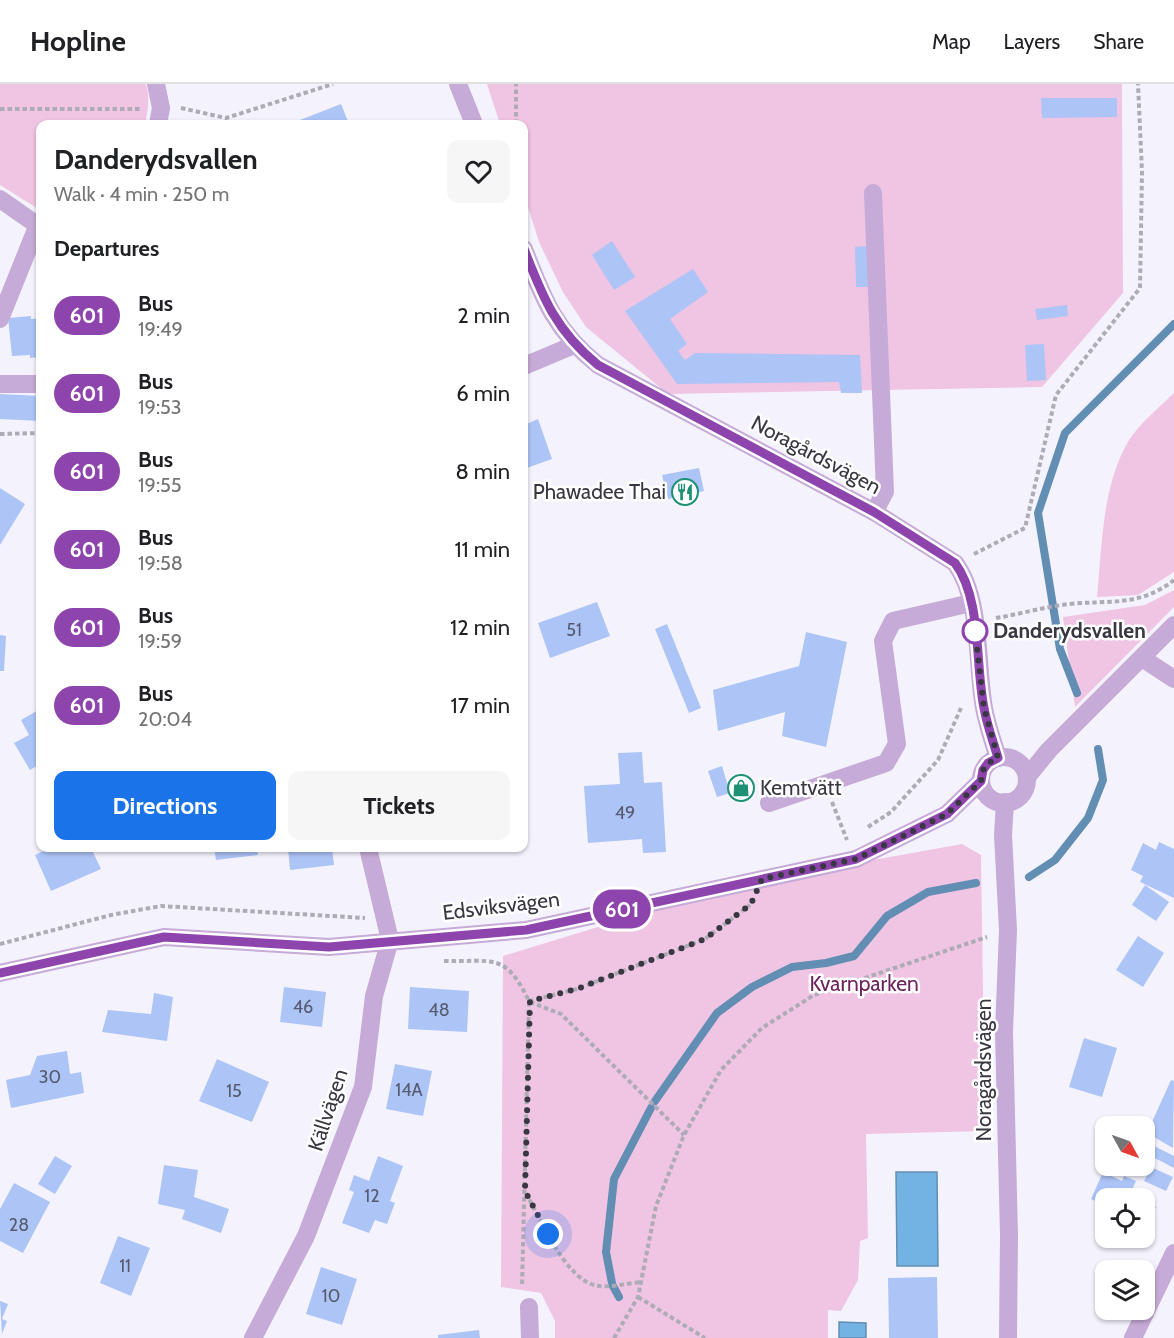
<!DOCTYPE html>
<meta charset="utf-8">
<style>
:root{--surface:#fff;--page:#f6f6f6;--text:#202124;--muted:#757577;--line:#e0e0e0;--accent:#1a73e8}
body{margin:0;font-family:Cabin,sans-serif;background:var(--page);color:var(--text);height:100vh;display:flex;flex-direction:column;font-size:22px;white-space:nowrap}
*{box-sizing:border-box;margin:0}
p{font-size:20px;color:var(--muted)}
.icon{flex:none;width:33px;height:33px;fill:none;stroke:currentColor;stroke-width:2;stroke-linecap:round;stroke-linejoin:round}
.map{position:relative;flex:1;overflow:hidden}
.drawer{position:absolute;left:36px;top:36px;width:492px;height:732px;display:flex;flex-direction:column;background:var(--surface);border-radius:12px;box-shadow:0 2px 4px #0004}
.drawer>*{flex:none}
.badge{padding:0 12px;border-radius:20px;font-size:21px;line-height:39px}
.needle{width:39px;rotate:130deg}
.tools{position:absolute;left:1095px;top:1032px;display:grid;gap:12px}
.tools a{display:grid;place-items:center;width:60px;height:60px;border-radius:12px;background:var(--surface);box-shadow:0 2px 4px #0004;font-size:30px}
.you{position:absolute;width:30px;height:30px;margin:-15px;border:4px solid #fff;border-radius:50%;background:#1a73e8;box-shadow:0 0 0 9px #1a73e833}
.map>.badge{position:absolute;translate:-50% -50%;box-shadow:0 0 0 3px #fff}
h2{padding:0 18px;font-size:22px;line-height:54px}
.round{display:grid;place-items:center;flex:none;width:63px;height:63px;border-radius:12px;background:var(--page)}
.headline{display:flex;align-items:center;justify-content:space-between;height:102px;padding:0 18px}
h1{font-size:28px;font-weight:700;line-height:45px}
.button{display:flex;gap:12px;margin-top:auto;padding:12px 18px}
.button a{flex:1;height:69px;border-radius:12px;background:var(--accent);color:#fff;font-size:24px;font-weight:700;line-height:69px;text-align:center}
.button a+a{background:var(--page);color:var(--text)}
ul{padding:0;list-style:none}
li{display:flex;align-items:center;gap:18px;height:78px;padding:0 18px}
li div{flex:1}
li b{display:block;font-size:22px}
li em{font-style:normal}
li .badge{min-width:66px;font-weight:700;text-align:center}
header{display:flex;align-items:center;gap:36px;box-sizing:border-box;height:84px;padding:0 30px;background:var(--surface);border-bottom:2px solid var(--line)}
header strong{font-size:28px}
nav{display:flex;gap:33px;margin-inline-start:auto;font-size:21px}
.map>svg:first-child{display:block}
.green{fill:#f0c4e3}
.water{fill:#73b3e3;stroke:#628eb3;stroke-width:1.5}
.lines{fill:none;stroke-linecap:round;stroke-linejoin:round}
.stream{stroke:#628eb3;stroke-width:8}
.building{fill:#adc4f7}
.path{stroke:#adacb6;stroke-width:4;stroke-dasharray:4.5 3;stroke-linecap:butt}
.minor{stroke:#c6aad7;stroke-width:18}
.line-casing{stroke:#fff;stroke-width:14}
.line{stroke:#8e44ad;stroke-width:9}
.walk{stroke:#393842;stroke-width:6;stroke-dasharray:0 10.8}
.stop-dot{fill:#fff;stroke:#8e44ad;stroke-width:3}
.labels{text-anchor:middle;stroke-width:5;stroke-linejoin:round;paint-order:stroke}
.number-label{font-size:18px;fill:#565b6f}
.street-label{font-size:21px;fill:#393842;stroke:#fff}
.poi-label{font-size:21px;fill:#393842;stroke:#fff;text-anchor:end}
.stop-label{font-size:21px;font-weight:bold;fill:#393842;stroke:#fff;text-anchor:start}
.park-label{font-size:21px;fill:#6c235d;stroke:#fff}
</style>
<header>
<strong>Hopline</strong>
<nav><a>Map</a><a>Layers</a><a>Share</a></nav>
</header>
<div class="map">
<svg width="1174" height="1254" viewBox="0 0 1174 1254">
<rect width="100%" height="100%" fill="#f4f3fd"/>
<g class="green">
<path d="M 0,0 L 146,0 C 150,13 148,27 145,40 L 40,40 L 40,126 L 0,101 Z"/>
<polygon points="487,0 1122,0 1123,209 1042,303 668,310 586,243 563,208 539,158 524,110 524,40 500,40"/>
<path d="M 1174,309 L 1174,488 L 1138,511 L 1097,513 C 1102,462 1102,401 1129,356 C 1140,339 1160,323 1174,309 Z"/>
<polygon points="1174,506 1174,523 1075,623 1063,533 1145,521"/>
<polygon points="962,760 981,771 985,1047 866,1050 868,1154 860,1157 858,1196 841,1227 828,1226 828,1254 555,1254 555,1237 541,1209 501,1203 503,872 735,801"/>
</g>
<g class="water">
<polygon points="896,1088 937,1088 938,1182 897,1182"/>
<polygon points="839,1238 866,1239 866,1254 839,1254"/>
</g>
<g class="lines">
<g class="stream">
<polyline points="1077,609 1060,565 1038,429 1065,349 1174,240"/>
<polyline points="1029,793 1055,776 1088,734 1103,696 1098,665"/>
<polyline points="655,1017 717,929 752,903 792,883 826,879 854,872 887,832 928,808 976,799"/>
<polyline points="612,1199 606,1168 614,1095 651,1024"/>
<polyline points="613,1202 619,1213"/>
</g>
</g>
<g class="building">
<polygon points="1041,14 1117,14 1117,33 1042,34"/>
<polygon points="341,20 349,40 301,40 300,36"/>
<polygon points="612,157 635,193 614,206 592,171"/>
<polygon points="870,162 871,203 856,203 855,163"/>
<polygon points="693,185 708,208 670,235 687,260 678,267 685,276 695,269 860,271 862,309 841,309 839,298 677,300 625,227"/>
<polygon points="1067,221 1068,232 1037,236 1035,225"/>
<polygon points="31,232 31,235 40,234 40,273 30,274 30,271 12,272 8,234"/>
<polygon points="1044,260 1046,296 1027,297 1025,261"/>
<polygon points="0,310 40,312 40,337 0,335"/>
<polygon points="538,335 552,375 524,385 524,341"/>
<polygon points="699,384 704,407 668,415 662,391"/>
<polygon points="0,404 25,420 0,461"/>
<polygon points="597,518 610,552 550,574 538,539"/>
<polygon points="667,540 701,624 689,629 655,545"/>
<polygon points="806,548 847,558 826,663 782,652 785,628 718,647 713,606 799,582"/>
<polygon points="0,551 6,552 4,587 0,587"/>
<polygon points="40,625 40,680 30,686 14,659 29,651 21,636"/>
<polygon points="642,668 644,699 662,698 666,768 643,769 642,755 588,759 584,702 620,700 618,669"/>
<polygon points="722,682 730,709 717,713 708,687"/>
<polygon points="1159,758 1174,765 1174,814 1140,798 1143,792 1131,786 1143,759 1156,766"/>
<polygon points="50,764 91,764 101,785 51,807 35,771"/>
<polygon points="214,764 257,764 258,771 216,776"/>
<polygon points="288,764 332,764 334,781 290,786"/>
<polygon points="1145,801 1169,818 1156,837 1132,821"/>
<polygon points="1138,852 1164,869 1143,903 1116,886"/>
<polygon points="284,903 326,908 322,943 280,938"/>
<polygon points="410,903 469,907 467,948 408,945"/>
<polygon points="154,909 173,913 167,957 102,948 108,926 151,930"/>
<polygon points="1084,954 1117,964 1102,1013 1069,1003"/>
<polygon points="67,967 70,990 81,988 84,1009 11,1024 6,996 30,991 37,972"/>
<polygon points="217,975 269,998 252,1038 199,1017"/>
<polygon points="395,980 432,987 423,1032 386,1025"/>
<polygon points="1171,996 1174,997 1173,1064 1147,1049"/>
<polygon points="1152,1061 1174,1072 1174,1084 1147,1070"/>
<polygon points="55,1072 72,1082 55,1110 38,1100"/>
<polygon points="378,1072 403,1082 390,1117 395,1119 387,1140 375,1136 369,1149 342,1139 354,1108 349,1106 354,1091 369,1097"/>
<polygon points="164,1081 198,1086 194,1113 229,1125 221,1149 182,1135 185,1126 158,1120"/>
<polygon points="1151,1083 1173,1093 1166,1107 1144,1097"/>
<polygon points="1103,1088 1122,1097 1124,1092 1136,1097 1130,1110 1139,1114 1106,1114 1106,1122 1091,1115"/>
<polygon points="14,1099 50,1118 23,1169 0,1157 0,1125"/>
<polygon points="1144,1117 1156,1123 1147,1142 1144,1141"/>
<polygon points="118,1152 150,1164 131,1212 100,1199"/>
<polygon points="321,1183 357,1195 342,1241 306,1230"/>
<polygon points="937,1193 938,1254 889,1254 888,1194"/>
<polygon points="0,1217 8,1220 2,1235 7,1237 2,1250"/>
<polygon points="479,1246 480,1254 438,1254 438,1251"/>
</g>
<g class="lines">
<g class="path">
<polyline points="181,24 226,34 333,0"/>
<polyline points="0,25 140,25"/>
<polyline points="516,40 516,0"/>
<polyline points="0,350 40,349"/>
<polyline points="974,470 1025,444 1056,311 1140,204 1142,88 1138,0"/>
<path d="M 996,534 C 1020,530 1044,523 1069,520 C 1109,516 1140,523 1174,496"/>
<polyline points="832,718 847,756"/>
<polyline points="868,743 891,728 938,676 961,624"/>
<polyline points="0,860 111,831 161,822 365,834"/>
<path d="M 444,877 C 494,878 505,868 529,917 L 522,1203"/>
<polyline points="529,917 577,905 705,855 750,821"/>
<polyline points="530,918 561,930 684,1051"/>
<path d="M 526,1109 C 540,1135 564,1192 594,1201 C 606,1205 628,1199 641,1198"/>
<polyline points="638,1213 705,1254"/>
<polyline points="614,1254 638,1213 656,1122 684,1051 721,986 762,944 814,911 987,853"/>
</g>
<g class="minor">
<polyline points="156,0 161,24 158,40"/>
<polyline points="458,0 474,40"/>
<polyline points="873,109 885,408 874,428"/>
<polyline points="0,115 40,143"/>
<path d="M 524,165 C 543,214 555,247 598,281 L 874,428 L 955,479 C 982,515 976,580 984,624 C 987,641 993,657 998,674"/>
<polyline points="0,235 37,143"/>
<polyline points="524,282 574,261"/>
<polyline points="0,300 40,300"/>
<polyline points="1142,574 1174,595"/>
<circle cx="1004" cy="696" r="23"/>
<polyline points="1027,693 1049,666 1174,541"/>
<polyline points="1005,718 1003,751 1008,846 1004,948 1009,1151 1008,1254"/>
<polyline points="769,719 886,679 897,660 883,557 893,537 971,519"/>
<polyline points="0,889 164,853 329,863 526,846 856,775 947,730 981,697"/>
<polyline points="529,1223 530,1254"/>
<polyline points="253,1254 306,1152 363,1003 374,912 390,856 368,764"/>
<polyline points="1133,1254 1174,1169"/>
</g>
</g>
<g class="lines">
<defs>
<path id="line" d="M 0,889 L 164,853 L 329,863 L 526,846 L 549,841 L 856,775 L 947,730 L 981,697 L 983,686 L 988,679 L 998,674 C 993,657 987,641 984,624 C 975,580 982,515 955,479 L 874,428 L 598,281 C 556,247 543,214 524,165"/>
</defs>
<use href="#line" class="line-casing"/>
<use href="#line" class="line"/>
<polyline class="walk" points="548,1150 525,1107 530,917 577,905 705,855 751,820 762,795 856,775 913,747 947,730 981,697 983,686 988,679 998,674 984,624 974,538 975,547"/>
</g>
<defs>
<symbol id="restaurant-ring" viewBox="-11 -11 22 22"><circle r="9.5" fill="#fff" stroke="#1e9174" stroke-width="1.5"/><path d="M-5-6h1v4h1v-4h1v4h1v-4h1v5L-1.5 .5V6h-2V.5L-5-1ZM5-6V6H3V1.5H1.5Q1.5-4 5-6Z" fill="#1e9174"/></symbol>
<symbol id="shop-ring" viewBox="-11 -11 22 22"><circle r="9.5" fill="#fff" stroke="#1e9174" stroke-width="1.5"/><path d="M-5-2.5h2.3a2.7 3.5 0 0 1 5.4 0H5L5.5 6h-11ZM-1.5-2.5h3a1.5 2.3 0 0 0-3 0Z" fill="#1e9174"/></symbol>
</defs>
<g fill-rule="evenodd">
<use href="#restaurant-ring" x="670" y="393" width="30" height="30"/>
<use href="#shop-ring" x="726" y="689" width="30" height="30"/>
</g>
<circle class="stop-dot" cx="975" cy="547" r="12"/>
<g class="labels">
<g class="number-label">
<text x="574" y="552">51</text>
<text x="625" y="735">49</text>
<text x="303" y="929">46</text>
<text x="439" y="932">48</text>
<text x="50" y="999">30</text>
<text x="409" y="1012">14A</text>
<text x="234" y="1013">15</text>
<text x="372" y="1118">12</text>
<text x="19" y="1147">28</text>
<text x="125" y="1188">11</text>
<text x="331" y="1218">10</text>
</g>
<g class="street-label">
<text transform="translate(816 371) rotate(28)" y="7">Noragårdsvägen</text>
<text transform="translate(501 822) rotate(-7)" y="7">Edsviksvägen</text>
<text transform="translate(984 986) rotate(-90)" y="7">Noragårdsvägen</text>
<text transform="translate(328 1026) rotate(-72)" y="7">Källvägen</text>
</g>
<g class="poi-label">
<text x="666" y="415">Phawadee Thai</text>
<text x="760" y="711" text-anchor="start">Kemtvätt</text>
</g>
<g class="stop-label">
<text x="993" y="554">Danderydsvallen</text>
</g>
<g class="park-label">
<text x="864" y="907">Kvarnparken</text>
</g>
</g>
</svg>
<div class="tools">
<a><svg class="needle" viewBox="-14 -14 28 28"><path d="M0-13l5 13h-10z" fill="#e53935"/><path d="M0 13l5-13h-10z" fill="#757577"/></svg></a>
<a><svg class="icon" aria-label="locate" viewBox="0 0 24 24"><circle cx="12" cy="12" r="6"/><path d="M12 2v4M12 18v4M2 12h4M18 12h4"/></svg></a>
<a><svg class="icon" aria-label="layers" viewBox="0 0 24 24"><path d="M12 4l9 5-9 5-9-5zM3 14l9 5 9-5"/></svg></a>
</div>
<div class="you" style="left:548px;top:1150px"></div>
<b class="badge" style="left:622px;top:825px;background:#8e44ad;color:#fff">601</b>
<section class="drawer">
<div class="headline"><div><h1>Danderydsvallen</h1><p>Walk · 4 min · 250 m</p></div><a class="round"><svg class="icon" aria-label="heart" viewBox="0 0 24 24"><path d="M12 20l-8-8c-3-5 5-10 8-4 3-6 11-1 8 4z"/></svg></a></div>
<h2>Departures</h2>
<ul>
<li><span class="badge" style="background:#8e44ad;color:#fff">601</span><div><b>Bus</b><p>19:49</p></div><em>2 min</em></li>
<li><span class="badge" style="background:#8e44ad;color:#fff">601</span><div><b>Bus</b><p>19:53</p></div><em>6 min</em></li>
<li><span class="badge" style="background:#8e44ad;color:#fff">601</span><div><b>Bus</b><p>19:55</p></div><em>8 min</em></li>
<li><span class="badge" style="background:#8e44ad;color:#fff">601</span><div><b>Bus</b><p>19:58</p></div><em>11 min</em></li>
<li><span class="badge" style="background:#8e44ad;color:#fff">601</span><div><b>Bus</b><p>19:59</p></div><em>12 min</em></li>
<li><span class="badge" style="background:#8e44ad;color:#fff">601</span><div><b>Bus</b><p>20:04</p></div><em>17 min</em></li>
</ul>
<div class="button"><a>Directions</a><a>Tickets</a></div>
</section>
</div>
